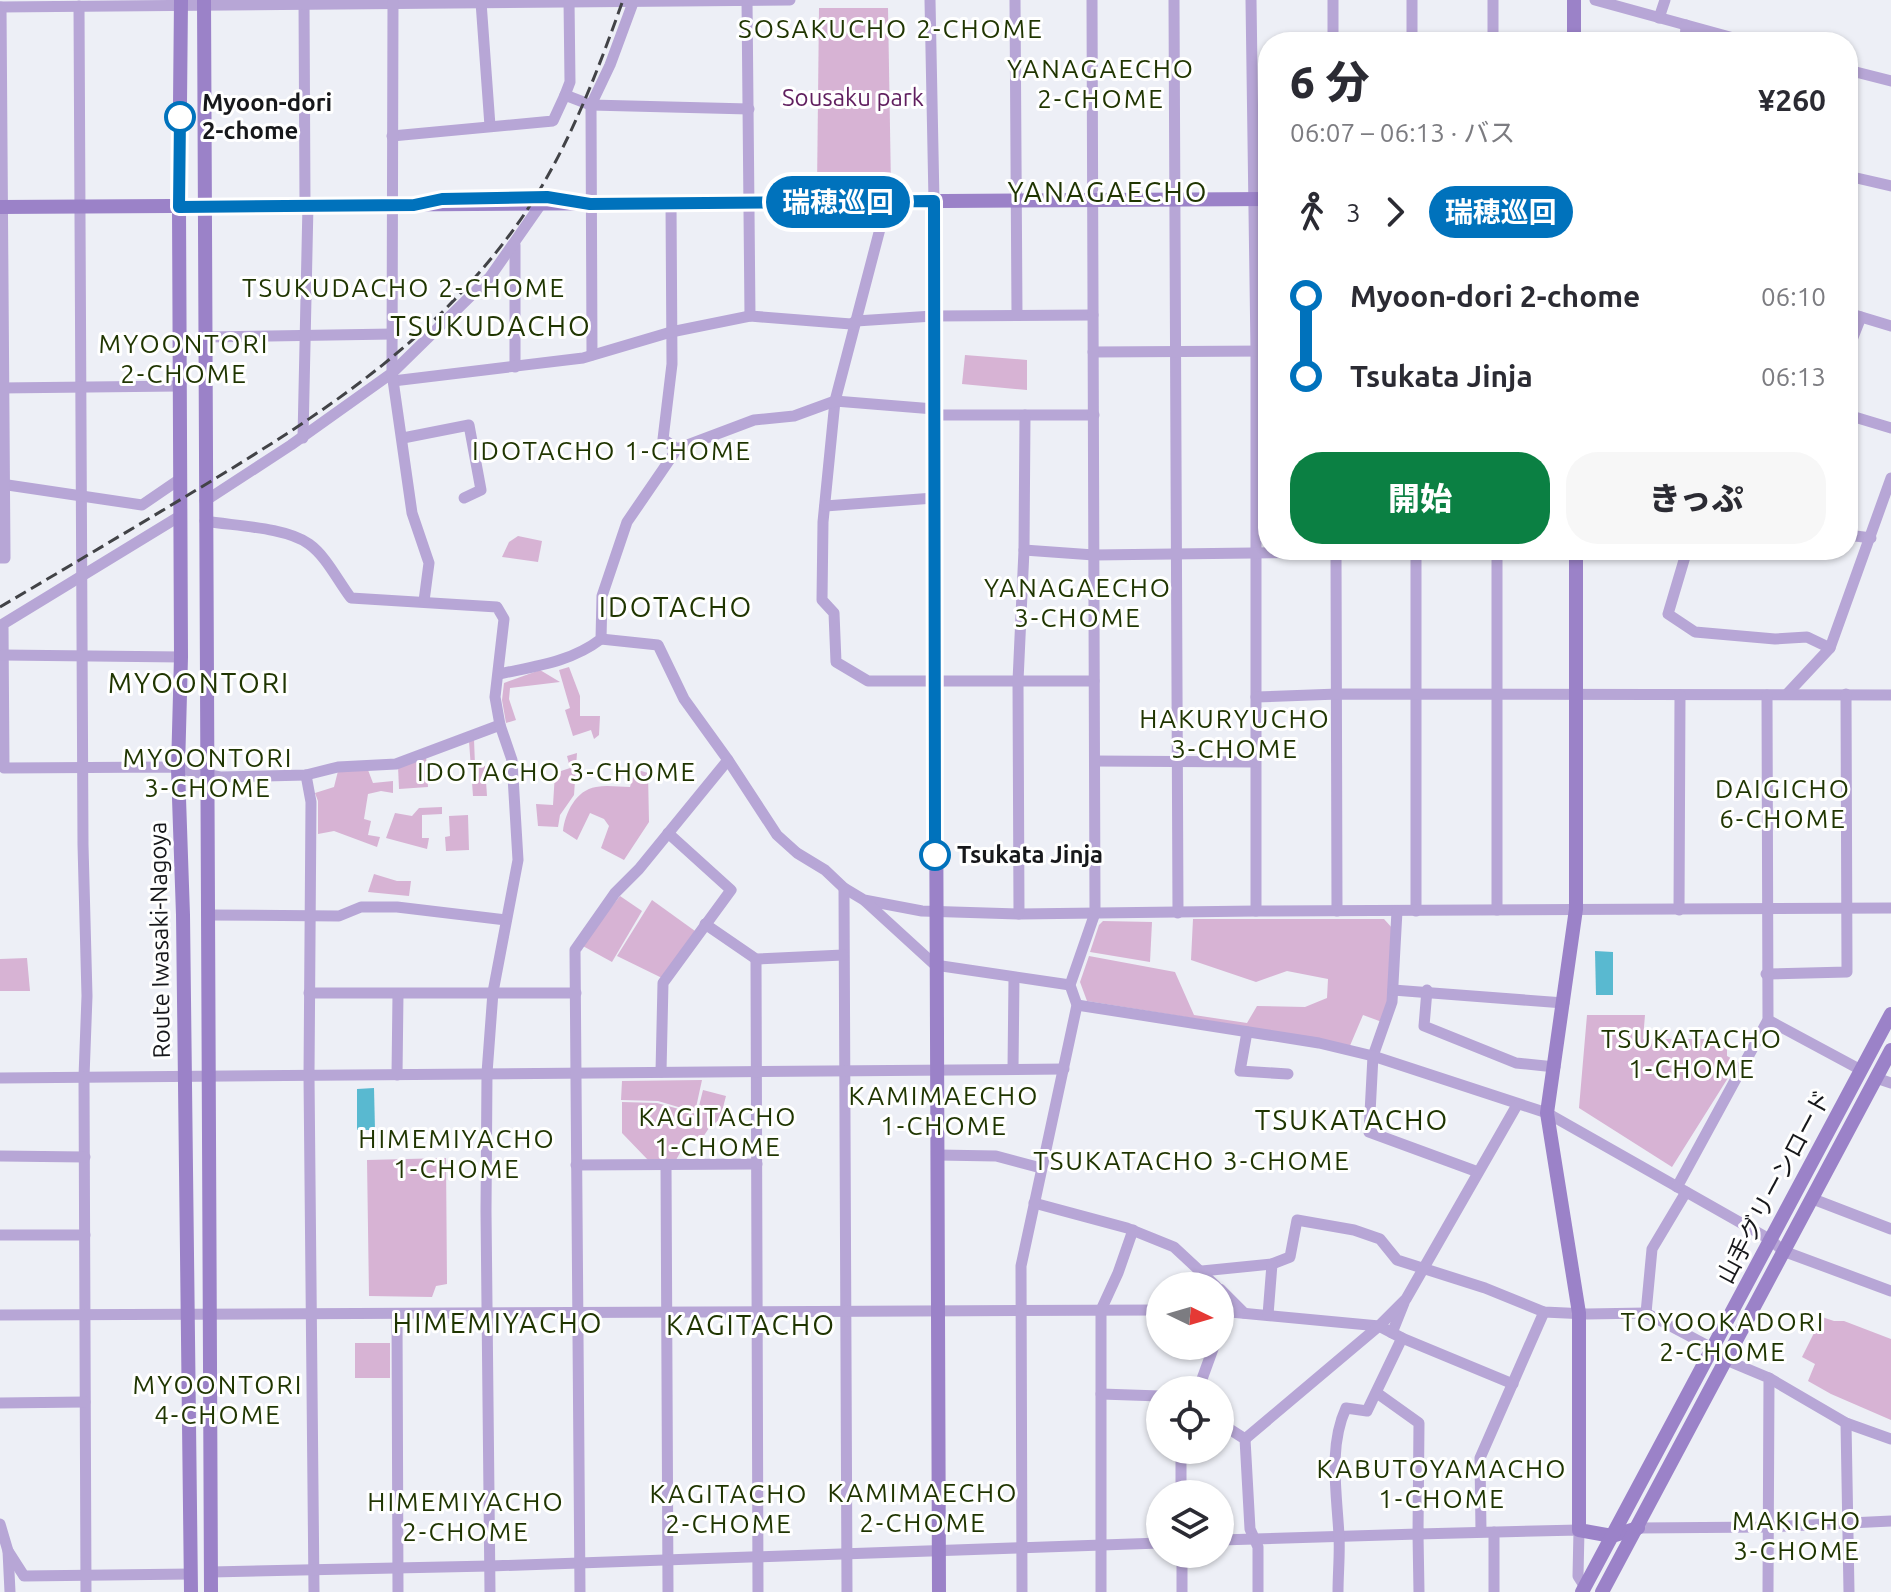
<!DOCTYPE html>
<html lang="ja">
<meta charset="utf-8">
<style>
:root{--surface:#fff;--page:#f7f7f7;--text:#2b2b33;--muted:#7c7c81;--accent:#0b8043}
body{margin:0;font-family:Ubuntu,"Noto Sans JP",sans-serif;background:var(--page);color:var(--text);height:100vh;display:flex;flex-direction:column;font-size:30px;white-space:nowrap}
*{box-sizing:border-box;margin:0}
p{font-size:26px;color:var(--muted)}
.icon{flex:none;width:44px;height:44px;fill:none;stroke:currentColor;stroke-width:2;stroke-linecap:round;stroke-linejoin:round}
.map{position:relative;flex:1;overflow:hidden}
.drawer{position:absolute;left:1258px;top:32px;width:600px;height:528px;display:flex;flex-direction:column;background:var(--surface);border-radius:32px;box-shadow:0 2px 6px #0004}
.drawer>*{flex:none}
.badge{padding:0 16px;border-radius:26px;font-size:28px;line-height:52px}
.needle{width:52px;rotate:95deg}
.fabs{position:absolute;left:1146px;top:1272px;display:grid;gap:16px}
.fabs a{display:grid;place-items:center;width:88px;height:88px;border-radius:50%;background:var(--surface);box-shadow:0 2px 6px #0004;font-size:40px}
.map>.badge{position:absolute;translate:-50% -50%;box-shadow:0 0 0 4px #fff}
.legs{display:flex;align-items:center;gap:12px;height:88px;padding:0 32px;font-size:26px}
.legs p{margin-inline-start:auto}
.overview{display:flex;align-items:center;justify-content:space-between;height:136px;padding:0 32px}
h1{font-size:44px;font-weight:800;line-height:60px}
.button{display:flex;gap:16px;margin-top:auto;padding:16px 32px}
.button a{flex:1;height:92px;border-radius:32px;background:var(--accent);color:#fff;font-size:32px;font-weight:800;line-height:92px;text-align:center}
.button a+a{background:var(--page);color:var(--text)}
ul{padding:0 32px;list-style:none}
li{display:flex;align-items:center;gap:28px;height:80px;font-size:30px}
li i{display:grid;place-items:center;width:12px;height:100%;margin:0 10px;background:currentColor}
li i::after{content:'';width:20px;height:20px;margin:-10px;border:6px solid;border-radius:50%;background:var(--surface)}
li p{margin-inline-start:auto}
li:first-child i{background:linear-gradient(#0000 50%,currentColor 0)}
li:last-child i{background:linear-gradient(currentColor 50%,#0000 0)}
.map>svg:first-child{display:block}
.green{fill:#d7b3d4}
.water{fill:#59b9d0}
.lines{fill:none;stroke-linecap:round;stroke-linejoin:round}
.street{stroke:#b7a6d6;stroke-width:11}
.secondary{stroke:#9b82c8;stroke-width:14}
.rail{stroke:#424347;stroke-width:3;stroke-dasharray:12 6;stroke-linecap:butt}
.line-1-casing{stroke:#fff;stroke-width:18}
.line-1{stroke:#0072bc;stroke-width:12}
.stop-1-dot{fill:#fff;stroke:#0072bc;stroke-width:4}
.labels{text-anchor:middle;stroke-width:6;stroke-linejoin:round;paint-order:stroke}
.park-label{font-size:24px;fill:#601f5f;stroke:#fff}
.stop-label{font-size:24px;font-weight:bold;fill:#17181b;stroke:#fff;text-anchor:start}
.street-label{font-size:24px;fill:#17181b;stroke:#fff}
.neighbourhood-label{font-size:26px;letter-spacing:2px;fill:#1f3501;stroke:#fff}
.quarter-label{font-size:28px;letter-spacing:2px;fill:#1f3501;stroke:#fff}
</style>
<div class="map">
<svg width="1891" height="1592" viewBox="0 0 1891 1592">
<rect width="100%" height="100%" fill="#edeff6"/>
<g class="green">
<polygon points="819,8 888,8 891,188 817,189"/>
<polygon points="965,355 1027,360 1027,390 962,384"/>
<polygon points="518,536 542,541 538,562 502,557 509,542"/>
<polygon points="569,667 580,696 580,716 600,716 599,735 594,739 591,730 573,736 565,710 570,708 559,670"/>
<polygon points="540,670 560,682 510,688 509,699 516,720 506,723 502,700 504,683"/>
<polygon points="474,739 475,765 485,766 487,796 473,796 469,741"/>
<polygon points="577,753 574,795 560,815 558,827 538,826 536,804 553,805 555,773 570,768 567,756"/>
<polygon points="426,755 428,787 399,789 398,766"/>
<path d="M 635,769 L 648,773 L 649,822 L 624,860 L 601,848 L 609,826 L 604,819 L 590,813 L 577,840 L 563,831 C 565,813 576,790 596,787 C 607,785 619,787 630,787 Z"/>
<polygon points="368,770 373,783 393,781 393,793 381,791 368,794 364,819 371,821 368,835 380,837 377,847 334,831 318,834 318,801 315,793 334,787 338,771"/>
<polygon points="442,807 442,814 422,815 422,838 429,838 427,849 386,838 395,813 412,816 419,808"/>
<polygon points="468,815 469,850 446,851 445,837 450,836 449,816"/>
<polygon points="374,874 397,881 411,881 409,896 368,892"/>
<polygon points="620,896 642,911 612,962 581,945"/>
<polygon points="652,900 695,931 662,978 617,956"/>
<polygon points="1193,919 1384,919 1393,929 1389,1001 1382,1022 1363,1015 1349,1048 1321,1039 1087,1001 1080,982 1089,956 1175,972 1194,1015 1247,1023 1257,1006 1305,1007 1327,998 1328,979 1287,971 1256,982 1191,960"/>
<polygon points="1103,921 1152,922 1150,962 1090,952 1099,925"/>
<polygon points="27,958 30,991 0,991 0,959"/>
<polygon points="1587,1015 1645,1015 1643,1039 1720,1039 1727,1044 1727,1056 1738,1062 1672,1167 1579,1108"/>
<polygon points="702,1080 695,1112 658,1101 621,1100 622,1081"/>
<polygon points="703,1090 726,1096 720,1119 709,1128 701,1140 687,1140 676,1160 648,1160 622,1133 622,1102 657,1103 697,1114"/>
<polygon points="446,1158 447,1284 436,1286 432,1297 369,1296 367,1160"/>
<polygon points="1822,1317 1834,1321 1844,1321 1891,1339 1891,1420 1831,1394 1808,1381 1815,1364 1802,1357"/>
<rect x="355" y="1343" width="35" height="35"/>
</g>
<g class="water">
<polygon points="1595,951 1613,952 1613,995 1596,995"/>
<polygon points="374,1088 375,1130 357,1130 357,1089"/>
</g>
<g class="lines">
<g class="street">
<polyline points="304,0 305,204"/>
<polyline points="747,0 750,316"/>
<polyline points="930,0 934,201"/>
<polyline points="1015,0 1017,315"/>
<polyline points="1174,0 1178,913"/>
<polyline points="1251,0 1256,351 1256,911"/>
<polyline points="1333,0 1333,42"/>
<polyline points="1412,0 1412,42"/>
<polyline points="1595,0 1748,42"/>
<polyline points="481,2 490,126"/>
<polyline points="79,6 83,845 87,996 84,1077 86,1592"/>
<polyline points="0,7 790,0"/>
<polyline points="1659,18 1665,0"/>
<polyline points="1493,42 1493,0"/>
<polyline points="1685,42 1686,25"/>
<polyline points="1848,70 1891,81"/>
<polyline points="565,95 570,82 569,0"/>
<polyline points="392,136 553,121 565,95 591,105 749,109"/>
<polyline points="1848,176 1891,186"/>
<polyline points="887,202 835,401 823,522 822,600 834,613 836,662 868,681 1094,681"/>
<polyline points="671,203 672,364 663,439 677,449"/>
<polyline points="1848,313 1891,326"/>
<polyline points="206,337 393,334"/>
<polyline points="1848,350 1861,317"/>
<polyline points="1093,352 1268,351"/>
<polyline points="592,355 591,105 610,65 634,0"/>
<polyline points="515,367 515,245"/>
<polyline points="393,381 583,358 671,332 750,316 851,324 856,321 933,316 1093,315"/>
<polyline points="0,388 179,386"/>
<polyline points="934,415 1094,415"/>
<polyline points="1848,415 1891,428"/>
<polyline points="303,438 308,204"/>
<polyline points="403,438 469,425 481,490 464,498"/>
<polyline points="1,484 142,505 180,479"/>
<polyline points="205,501 291,445 392,373 393,0"/>
<polyline points="825,506 934,498"/>
<polyline points="180,516 3,624 4,768 172,767 220,777 306,775 338,767 396,764 500,725"/>
<path d="M 205,521 C 234,526 286,527 309,544 C 326,556 338,581 351,598 L 497,607 L 504,619 L 495,697 L 500,725 L 512,760 L 518,860 L 493,992 L 487,1073 L 486,1211 L 490,1592"/>
<polyline points="1848,535 1871,538"/>
<polyline points="1024,550 1094,555 1336,552 1576,553"/>
<polyline points="1336,550 1337,911"/>
<polyline points="1416,550 1416,911"/>
<polyline points="1687,550 1668,614 1695,632 1775,639 1807,637 1830,648"/>
<polyline points="0,558 5,558 1,7"/>
<polyline points="424,601 429,563 412,513 392,373 490,277 541,204"/>
<polyline points="601,639 658,645 684,699 728,760 777,835 797,853 825,870 844,888 864,900 922,911 1019,914 1256,911 1891,908"/>
<polyline points="3,655 181,657"/>
<path d="M 499,674 C 536,666 571,662 601,639 L 602,596 L 627,522 L 677,449 L 754,420 L 794,416 L 835,401 L 934,409"/>
<polyline points="1787,694 1830,648 1891,478"/>
<polyline points="1256,697 1338,694 1891,695"/>
<polyline points="1095,761 1255,762"/>
<polyline points="306,775 311,802 309,1076 314,1592"/>
<polyline points="844,888 847,1592"/>
<polyline points="865,901 935,965 1070,985"/>
<polyline points="1497,910 1497,550"/>
<polyline points="1679,910 1680,695"/>
<polyline points="1397,911 1392,1002 1373,1056 1369,1132 1478,1172"/>
<polyline points="1019,914 1018,681 1024,550 1025,415"/>
<polyline points="207,915 339,916 361,907 397,907 506,920"/>
<polyline points="705,924 756,959 843,955"/>
<polyline points="756,959 758,1592"/>
<polyline points="1766,974 1847,972 1846,694"/>
<polyline points="1393,990 1564,1003"/>
<polyline points="1427,990 1424,1026 1516,1063 1555,1067"/>
<polyline points="309,993 576,993"/>
<polyline points="1077,1005 1319,1043 1373,1056 1547,1113 1771,1240 1783,1251 1891,1291"/>
<polyline points="1768,1020 1861,1070"/>
<polyline points="1247,1032 1240,1071 1288,1074"/>
<polyline points="1013,1069 1014,978"/>
<polyline points="661,1072 663,983 731,890 668,833"/>
<polyline points="397,1075 398,994"/>
<polyline points="0,1078 1064,1069"/>
<polyline points="1876,1078 1891,1083"/>
<polyline points="938,1155 996,1156 1041,1168"/>
<polyline points="0,1156 85,1157"/>
<polyline points="666,1164 668,1592"/>
<polyline points="576,1165 757,1164"/>
<polyline points="1677,1187 1768,1020 1767,695"/>
<polyline points="1813,1199 1891,1229"/>
<polyline points="1034,1203 1127,1228 1174,1247 1216,1286"/>
<polyline points="0,1235 85,1235"/>
<polyline points="1202,1271 1272,1264 1290,1257 1297,1220 1354,1230 1380,1239 1397,1260 1485,1288 1544,1312 1587,1314 1646,1313 1712,1348"/>
<polyline points="1220,1289 1244,1313"/>
<polyline points="1220,1311 1379,1326 1402,1338 1513,1384"/>
<polyline points="1646,1313 1652,1249 1686,1192"/>
<polyline points="397,1314 398,1592"/>
<polyline points="0,1315 1160,1310"/>
<polyline points="1268,1315 1272,1264"/>
<polyline points="1220,1329 1226,1312"/>
<polyline points="1392,1333 1404,1303"/>
<polyline points="1726,1360 1769,1378 1768,1592"/>
<polyline points="1769,1378 1846,1423 1891,1439"/>
<polyline points="1198,1390 1214,1346"/>
<polyline points="1377,1393 1419,1423 1418,1534 1579,1530 1578,1576 1585,1587"/>
<polyline points="1101,1394 1160,1396"/>
<polyline points="0,1403 85,1402"/>
<polyline points="1220,1423 1245,1439 1250,1529 1258,1547 1258,1592"/>
<polyline points="1846,1423 1849,1592"/>
<polyline points="1245,1439 1379,1326 1406,1299 1517,1105"/>
<polyline points="1181,1450 1181,1494"/>
<polyline points="0,1524 8,1551 10,1592"/>
<polyline points="1638,1528 1768,1527 1891,1521"/>
<polyline points="1481,1531 1480,1458 1544,1312"/>
<polyline points="1220,1540 1418,1534 1419,1592"/>
<polyline points="8,1551 24,1576 191,1574"/>
<polyline points="211,1572 490,1566 1160,1543"/>
<polyline points="580,1592 575,950 615,893 639,869 728,760"/>
<polyline points="1022,1592 1021,1266 1077,1005 1070,985 1095,913 1092,0"/>
<polyline points="1101,1592 1101,1310 1118,1273 1133,1230"/>
<polyline points="1182,1592 1182,1554"/>
<path d="M 1338,1592 C 1338,1573 1340,1555 1339,1536 C 1337,1494 1328,1447 1346,1408 L 1367,1411 L 1402,1338"/>
<polyline points="1494,1592 1494,1532"/>
</g>
<g class="secondary">
<polyline points="181,0 179,207 181,657 178,769 183,915 191,1592"/>
<polyline points="204,0 211,1592"/>
<polyline points="1574,0 1574,42"/>
<polyline points="934,201 939,1592"/>
<polyline points="0,207 1268,199"/>
<polyline points="1576,550 1576,909 1547,1113 1579,1313 1579,1530 1612,1536 1638,1528"/>
<polyline points="1582,1592 1891,1014"/>
<polyline points="1602,1592 1891,1050"/>
</g>
<path class="rail" d="M 0,607 C 66,568 132,529 198,489 C 322,414 436,341 521,219 C 567,152 596,76 623,0"/>
</g>
<g class="lines">
<defs>
<polyline id="line-1" points="180,117 179,207 414,205 442,199 547,197 590,204 934,201 935,855"/>
</defs>
<use href="#line-1" class="line-1-casing"/>
<use href="#line-1" class="line-1"/>
</g>
<g class="stop-1-dot">
<circle cx="180" cy="117" r="14"/>
<circle cx="935" cy="855" r="14"/>
</g>
<g class="labels">
<g class="park-label">
<text x="853" y="106">Sousaku park</text>
</g>
<g class="stop-label">
<text x="202" y="111">Myoon-dori<tspan x="202" dy="28">2-chome</tspan></text>
<text x="957" y="863">Tsukata Jinja</text>
</g>
<g class="street-label">
<text transform="translate(160 940) rotate(-91)" y="8">Route Iwasaki-Nagoya</text>
<text transform="translate(1774 1187) rotate(-62)" y="8">山手グリーンロード</text>
</g>
<g class="neighbourhood-label">
<text x="891" y="38">SOSAKUCHO 2-CHOME</text>
<text x="1101" y="78">YANAGAECHO<tspan x="1101" dy="30">2-CHOME</tspan></text>
<text x="404" y="297">TSUKUDACHO 2-CHOME</text>
<text x="184" y="353">MYOONTORI<tspan x="184" dy="30">2-CHOME</tspan></text>
<text x="612" y="460">IDOTACHO 1-CHOME</text>
<text x="1078" y="597">YANAGAECHO<tspan x="1078" dy="30">3-CHOME</tspan></text>
<text x="1235" y="728">HAKURYUCHO<tspan x="1235" dy="30">3-CHOME</tspan></text>
<text x="208" y="767">MYOONTORI<tspan x="208" dy="30">3-CHOME</tspan></text>
<text x="557" y="781">IDOTACHO 3-CHOME</text>
<text x="1783" y="798">DAIGICHO<tspan x="1783" dy="30">6-CHOME</tspan></text>
<text x="1692" y="1048">TSUKATACHO<tspan x="1692" dy="30">1-CHOME</tspan></text>
<text x="944" y="1105">KAMIMAECHO<tspan x="944" dy="30">1-CHOME</tspan></text>
<text x="718" y="1126">KAGITACHO<tspan x="718" dy="30">1-CHOME</tspan></text>
<text x="457" y="1148">HIMEMIYACHO<tspan x="457" dy="30">1-CHOME</tspan></text>
<text x="1192" y="1170">TSUKATACHO 3-CHOME</text>
<text x="1723" y="1331">TOYOOKADORI<tspan x="1723" dy="30">2-CHOME</tspan></text>
<text x="218" y="1394">MYOONTORI<tspan x="218" dy="30">4-CHOME</tspan></text>
<text x="1442" y="1478">KABUTOYAMACHO<tspan x="1442" dy="30">1-CHOME</tspan></text>
<text x="923" y="1502">KAMIMAECHO<tspan x="923" dy="30">2-CHOME</tspan></text>
<text x="729" y="1503">KAGITACHO<tspan x="729" dy="30">2-CHOME</tspan></text>
<text x="466" y="1511">HIMEMIYACHO<tspan x="466" dy="30">2-CHOME</tspan></text>
<text x="1797" y="1530">MAKICHO<tspan x="1797" dy="30">3-CHOME</tspan></text>
</g>
<g class="quarter-label">
<text x="1108" y="202">YANAGAECHO</text>
<text x="491" y="336">TSUKUDACHO</text>
<text x="676" y="617">IDOTACHO</text>
<text x="199" y="693">MYOONTORI</text>
<text x="1352" y="1130">TSUKATACHO</text>
<text x="498" y="1333">HIMEMIYACHO</text>
<text x="751" y="1335">KAGITACHO</text>
</g>
</g>
</svg>
<div class="fabs">
<a><svg class="needle" viewBox="-14 -14 28 28"><path d="M0-13l5 13h-10z" fill="#e53935"/><path d="M0 13l5-13h-10z" fill="#7c7c81"/></svg></a>
<a><svg class="icon" aria-label="locate" viewBox="0 0 24 24"><circle cx="12" cy="12" r="6"/><path d="M12 2v4M12 18v4M2 12h4M18 12h4"/></svg></a>
<a><svg class="icon" aria-label="layers" viewBox="0 0 24 24"><path d="M12 4l9 5-9 5-9-5zM3 14l9 5 9-5"/></svg></a>
</div>
<b class="badge" style="left:838px;top:202px;background:#0072bc;color:#fff">瑞穂巡回</b>
<section class="drawer">
<div class="overview"><div><h1>6 分</h1><p>06:07 – 06:13 · バス</p></div><b>¥260</b></div>
<div class="legs"><svg class="icon" aria-label="walk" viewBox="0 0 24 24"><circle cx="13" cy="4" r="2"/><path d="M13 8l-2 6 4 7M11 14l-3 7M7 12l3-4h3l4 4"/></svg>3<svg class="icon" aria-label="forward" viewBox="0 0 24 24"><path d="M9 5l7 7-7 7"/></svg><b class="badge" style="background:#0072bc;color:#fff">瑞穂巡回</b></div>
<ul>
<li><i style="color:#0072bc"></i><b>Myoon-dori 2-chome</b><p>06:10</p></li>
<li><i style="color:#0072bc"></i><b>Tsukata Jinja</b><p>06:13</p></li>
</ul>
<div class="button"><a>開始</a><a>きっぷ</a></div>
</section>
</div>
